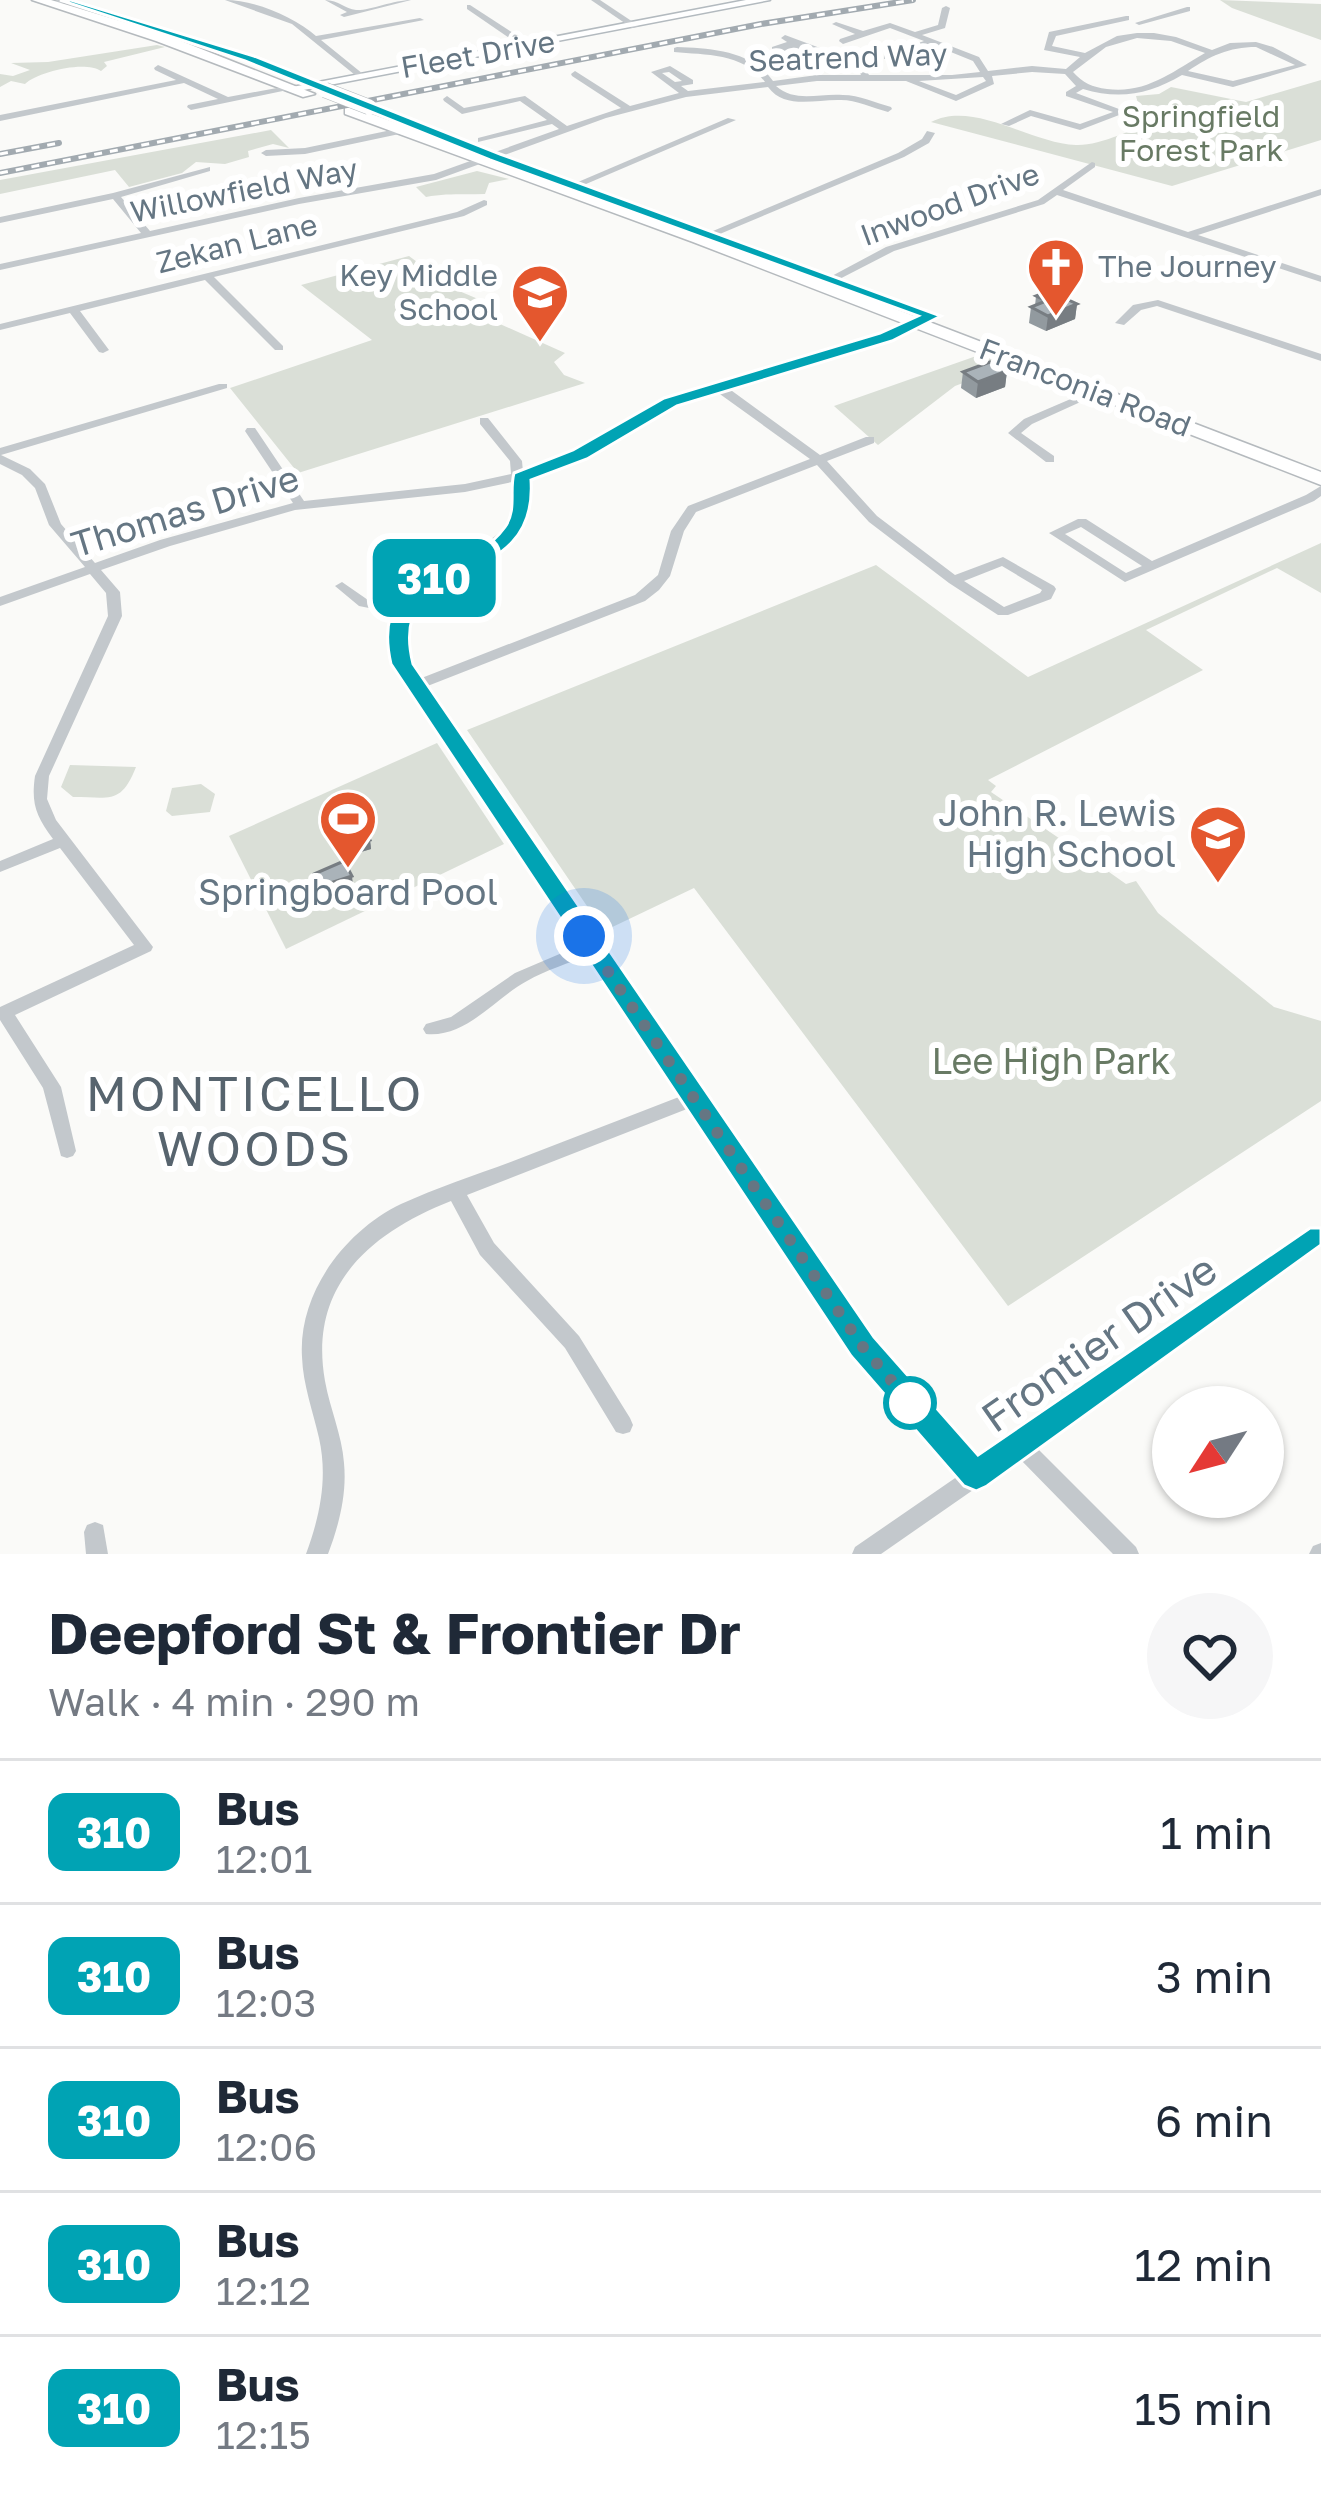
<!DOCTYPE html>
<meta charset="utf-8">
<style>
:root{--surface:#fff;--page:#f6f6f7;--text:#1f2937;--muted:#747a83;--line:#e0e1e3}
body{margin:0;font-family:"Golos Text",sans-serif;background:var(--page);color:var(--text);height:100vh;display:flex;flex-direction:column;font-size:45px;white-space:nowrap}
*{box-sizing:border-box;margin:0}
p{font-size:39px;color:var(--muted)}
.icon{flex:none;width:66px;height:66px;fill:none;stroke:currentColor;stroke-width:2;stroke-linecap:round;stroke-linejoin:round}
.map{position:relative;height:1554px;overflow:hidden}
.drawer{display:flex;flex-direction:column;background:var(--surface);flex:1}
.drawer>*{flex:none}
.badge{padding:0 24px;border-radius:18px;font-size:42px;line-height:78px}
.needle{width:78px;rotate:234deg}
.buttons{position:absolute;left:1152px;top:1386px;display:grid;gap:24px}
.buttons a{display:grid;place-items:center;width:132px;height:132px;border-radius:50%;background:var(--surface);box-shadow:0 3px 9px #0004;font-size:60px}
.you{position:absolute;width:60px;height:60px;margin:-30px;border:9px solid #fff;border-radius:50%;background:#1a73e8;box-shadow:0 0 0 18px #1a73e833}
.map>.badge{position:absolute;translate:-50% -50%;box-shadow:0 0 0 6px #fff}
.round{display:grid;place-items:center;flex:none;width:126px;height:126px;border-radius:63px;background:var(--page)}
.head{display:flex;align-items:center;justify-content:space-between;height:204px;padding:0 48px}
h1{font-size:57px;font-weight:700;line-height:90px}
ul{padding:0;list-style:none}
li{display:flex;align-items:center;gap:36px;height:144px;padding:0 48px;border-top:3px solid var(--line)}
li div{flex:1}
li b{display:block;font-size:45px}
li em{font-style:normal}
li .badge{min-width:132px;font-weight:700;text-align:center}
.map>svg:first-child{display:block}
.green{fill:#dadfd7}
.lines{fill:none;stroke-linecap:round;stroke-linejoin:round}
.secondary-casing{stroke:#b3babf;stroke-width:3}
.primary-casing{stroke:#b5babe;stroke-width:3}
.street{fill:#c3c8cc;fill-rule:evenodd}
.secondary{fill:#fff;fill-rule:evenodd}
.primary{fill:#fff;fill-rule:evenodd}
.rail-casing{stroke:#a2aab0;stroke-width:6}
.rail{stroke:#fff;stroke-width:3;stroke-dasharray:8;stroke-linecap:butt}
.primary-bridge-casing{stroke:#b5babe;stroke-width:16;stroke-linecap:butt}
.primary-bridge{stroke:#fff;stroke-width:15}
.wall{fill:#929a9f}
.shaded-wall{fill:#777d82}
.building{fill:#aab3b9;stroke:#777d82;stroke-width:3}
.line{fill:#00a3b4;stroke:#fff;stroke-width:3}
.walk{stroke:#657683;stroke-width:12;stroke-dasharray:0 21.6}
.stop-dot{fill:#fff;stroke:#00a3b4;stroke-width:6}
.labels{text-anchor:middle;stroke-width:12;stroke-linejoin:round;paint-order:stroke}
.far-street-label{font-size:30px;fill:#657683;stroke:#fff}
.far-park-label{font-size:30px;fill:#687a64;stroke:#fff}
.far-poi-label{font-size:30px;fill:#657683;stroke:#fff;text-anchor:start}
.street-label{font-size:36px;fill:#657683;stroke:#fff}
.poi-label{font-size:36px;fill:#657683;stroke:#fff;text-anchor:end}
.park-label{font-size:36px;fill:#687a64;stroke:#fff}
.near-street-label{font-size:42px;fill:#657683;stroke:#fff}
.near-neighbourhood-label{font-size:48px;letter-spacing:3px;fill:#57646e;stroke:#fff}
</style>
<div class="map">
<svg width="1321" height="1554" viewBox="0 0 1321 1554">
<rect width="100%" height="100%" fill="#fafaf8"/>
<g class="green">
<polygon points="1220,0 1321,4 1321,40 1232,8"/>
<path d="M 157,45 L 165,47 L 104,62 L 107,66 L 101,71 C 85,60 37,72 25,84 L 11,81 L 0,87 L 0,74 L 13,76 L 30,70 L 11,63 L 48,62 Z"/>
<path d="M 1321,80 L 1321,140 L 1172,186 L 931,122 C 974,100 1030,143 1076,145 C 1100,146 1135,128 1158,120 L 1140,111 L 1136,96 L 1159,94 L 1171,87 L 1246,102 Z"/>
<polygon points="271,130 289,148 273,144 248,151 249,157 225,164 196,162 182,173 129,187 115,170 0,194 0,180"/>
<path d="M 477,171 L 509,179 L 489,183 L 485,194 C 464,195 447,193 426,197 L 416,187 Z"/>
<polygon points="409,256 452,288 497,307 482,316 565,353 554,362 564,375 585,383 298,473 230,388 372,340 301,285"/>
<polygon points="982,354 1011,365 955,386 878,445 834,406"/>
<polygon points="1321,543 1321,593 1277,568 1146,630 1203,670 988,780 996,786 991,792 1109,872 1126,884 1136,881 1158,913 1274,1007 1321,1021 1321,1101 1008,1306 694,888 604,931 467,730 876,565 1028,677"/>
<polygon points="437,743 504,844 286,949 229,836"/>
<path d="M 70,765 L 136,767 C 121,805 110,797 73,797 L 61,787 Z"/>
<polygon points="201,784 215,794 210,812 172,816 166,811 172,788"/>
</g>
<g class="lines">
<defs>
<polygon id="secondary" points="746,0 770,0 293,92 287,88"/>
<g id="primary">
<polygon points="32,0 51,0 166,35 315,94 303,97 156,41"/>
<polygon points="345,108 355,108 705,236 1321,472 1321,485 693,242 345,114"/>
</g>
</defs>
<use href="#secondary" class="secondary-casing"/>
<use href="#primary" class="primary-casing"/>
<g class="street">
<polygon points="58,0 73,0 51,6 47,4"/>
<path d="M 225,0 C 255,0 294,17 316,36 L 420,18 L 424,20 L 321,40 L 363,74 L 363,78 L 360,79 L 292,24 Z"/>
<path d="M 325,0 C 339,0 345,9 356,10 C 368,11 394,0 411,0 L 344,17 L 340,15 L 347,12 Z"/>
<polygon points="591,0 600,0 639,26 632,28"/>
<polygon points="470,5 530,44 530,48 524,48 467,9 467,5"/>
<path d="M 946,6 L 950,8 L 945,28 L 922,35 L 979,57 L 988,71 L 1032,66 L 1066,69 L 1080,57 L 1044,50 L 1049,32 L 1126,16 L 1129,16 L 1129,20 L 1056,36 L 1052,46 L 1085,53 L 1117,36 L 1137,33 L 1154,33 L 1176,37 L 1212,50 L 1230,43 L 1256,42 L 1273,47 L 1307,65 L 1233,87 L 1182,75 C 1150,94 1120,100 1083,89 L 1076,93 L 1127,112 L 1080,130 L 1031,116 L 1009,126 L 1001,124 L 1030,110 L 1080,124 L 1113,112 L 1066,96 L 1066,92 L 1076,86 L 1065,74 L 1032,72 L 992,76 L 994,84 L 956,101 L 906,81 L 817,81 L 776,86 C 795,103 819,93 843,95 C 859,95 876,103 891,107 L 892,109 L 888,112 C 873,108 856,100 841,100 C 816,99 785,110 768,87 L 686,97 L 606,118 L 436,180 L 299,204 L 0,270 L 0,264 L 141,233 L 113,199 L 0,223 L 0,217 L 113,193 L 210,167 L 210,171 L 121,197 L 150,231 L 299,198 L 434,174 L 559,129 L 552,124 L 478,142 L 478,138 L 547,120 L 520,101 L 462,114 L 444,101 L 443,99 L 447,96 L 464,108 L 525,96 L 567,126 L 621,108 L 572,76 L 571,74 L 575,71 L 630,106 L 679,93 L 651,72 L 670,66 L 693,80 L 693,84 L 681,86 L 688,91 L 765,82 C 743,53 706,55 674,52 L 674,48 L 677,47 C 711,48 752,51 773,81 L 817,75 L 861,75 L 857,68 L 806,49 L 784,56 L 772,51 L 772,47 L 787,42 L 781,38 L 785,35 L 863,64 L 869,75 L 952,75 L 980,72 L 973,61 L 931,44 L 884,59 L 884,55 L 924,41 L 890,28 L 843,44 L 839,41 L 840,39 L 855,34 L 832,24 L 836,22 L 863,31 L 890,23 L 915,32 L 938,25 L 942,8 ZM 1137,38 L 1171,41 L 1205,53 C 1172,72 1146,94 1107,89 C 1092,87 1083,83 1073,72 L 1106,47 ZM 1256,47 L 1295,65 L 1233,81 L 1188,71 C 1210,56 1229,47 1256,47 ZM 669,72 L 682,81 L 675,82 L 662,73 ZM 983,77 L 986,81 L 956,95 L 919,81 Z"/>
<polygon points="1187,7 1190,7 1190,11 1139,25 1135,23"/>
<polygon points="158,65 228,97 293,85 297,88 191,110 187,107 188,105 218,99 184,83 0,121 0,115 176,80 155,70 154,68"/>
<polygon points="728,118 736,120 579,187 571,185"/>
<polygon points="401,128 404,129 404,133 305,154 266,156 261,153 266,150 305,148"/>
<polygon points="927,131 935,133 929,143 904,157 703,241 694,239 898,153 922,139"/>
<polygon points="1092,162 1095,163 1095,167 1063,190 1188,232 1321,189 1321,195 1198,235 1321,276 1321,282 1057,195 1044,204 894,251 824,287 815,285 886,247 1038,200"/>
<polygon points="484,200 487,201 487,205 464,216 214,277 283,346 283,350 275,350 205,280 80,311 109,350 103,353 99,352 70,313 0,330 0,324 457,212"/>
<polygon points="1158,300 1321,354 1321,361 1157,306 1141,310 1124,325 1115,323 1133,305"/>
<path d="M 932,313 L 937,316 L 936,318 L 881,342 L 728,388 L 820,455 L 866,437 L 874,437 L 874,443 L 827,461 L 877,516 L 955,575 L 1003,557 L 1054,586 L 1056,589 L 1051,599 L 1008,615 L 998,615 L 949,583 L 869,522 L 817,465 L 696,512 L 684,531 L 670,576 L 659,590 L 645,601 L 425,687 L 870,1340 L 978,1462 L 1314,1230 L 1321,1228 L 1321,1246 L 1035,1446 L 1136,1547 L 1139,1554 L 1113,1554 L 1019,1458 L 881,1554 L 852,1554 L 855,1547 L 961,1474 L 856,1352 L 692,1107 L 467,1195 L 494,1243 L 579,1336 L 630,1418 L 633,1425 L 630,1432 L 623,1434 L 616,1432 L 565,1348 L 480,1255 L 451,1201 C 370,1233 308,1286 325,1381 C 330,1409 342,1435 344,1463 C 347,1494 339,1525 328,1554 L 306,1554 C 320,1516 328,1478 319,1438 C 313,1411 303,1385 302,1357 C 298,1293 345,1231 401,1204 C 440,1186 482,1173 521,1158 C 575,1137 630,1116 684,1095 L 590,955 C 569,963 546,970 527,981 C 494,999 466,1038 426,1034 L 423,1029 L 426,1024 L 451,1017 L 515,973 L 583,944 L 395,664 L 388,635 L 394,613 L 359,606 L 335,586 L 342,582 L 368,600 L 399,605 C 431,566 484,555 516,516 L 512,482 L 465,492 L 295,510 L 170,546 L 101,570 L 120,592 L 122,616 L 49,776 L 47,799 L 56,820 L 153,947 L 151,951 L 15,1015 L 61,1087 L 76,1151 L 73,1156 L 67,1158 L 61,1156 L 43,1088 L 0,1020 L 0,1007 L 134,945 L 60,848 L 0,872 L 0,861 L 53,839 C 36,816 31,804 35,776 L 108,616 L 106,593 L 90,574 L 0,606 L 0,597 L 85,567 L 49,525 L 35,488 L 22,475 L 0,464 L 0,448 L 219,384 L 227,384 L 227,388 L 1,455 L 30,469 L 45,484 L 61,524 L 95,563 L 160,540 L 293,503 L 245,431 L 247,428 L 255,428 L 304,501 L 465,484 L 511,474 L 510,461 L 480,424 L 480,418 L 488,418 L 522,461 L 523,472 L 576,451 L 666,400 L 873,338 ZM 717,392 L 810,459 L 688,506 L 671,531 L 658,575 L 635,595 L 419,679 C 362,596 466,580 511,538 C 517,532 523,523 528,516 L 524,479 C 579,467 622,430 671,406 C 685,399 702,396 717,392 ZM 1002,566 L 1042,590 L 1040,593 L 1004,607 L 964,581 Z"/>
<polygon points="1094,389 1098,390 1098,394 1032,424 1021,433 1054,456 1054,462 1046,462 1008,433 1024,419"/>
<path d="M 1321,486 L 1321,496 L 1314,501 L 1125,582 L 1049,533 L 1078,519 L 1086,519 L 1152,561 L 1306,495 ZM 1081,527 L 1142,566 L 1126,573 L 1065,534 Z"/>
<polygon points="95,1522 103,1525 108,1554 86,1554 84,1532 87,1525"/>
<polygon points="1321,1543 1321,1554 1309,1554 1313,1546"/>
</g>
<use href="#secondary" class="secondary"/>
<use href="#primary" class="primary"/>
<defs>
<g id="rail">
<polyline points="0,154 59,143"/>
<polyline points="0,173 761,24 913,0"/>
</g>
</defs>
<use href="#rail" class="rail-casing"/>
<use href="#rail" class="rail"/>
<defs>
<polyline id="primary-bridge" points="325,90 369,107"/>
</defs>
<use href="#primary-bridge" class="primary-bridge-casing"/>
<use href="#primary-bridge" class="primary-bridge"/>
</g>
<g class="wall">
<polygon points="1036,296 1077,304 1075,319 1046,331 1029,323 1031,307 1035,306"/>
<polygon points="1007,371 1005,387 976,398 961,388 963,372"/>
<polygon points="333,816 370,840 371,849 354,854 334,825"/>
</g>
<g class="shaded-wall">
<polygon points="1077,304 1075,319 1046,331 1048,316"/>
<polygon points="1007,371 1005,387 976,398 978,382"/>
<polygon points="370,840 371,849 354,854 353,845"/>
<polygon points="352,876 353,885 323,895 321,886"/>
</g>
<g class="building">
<polygon points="1049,291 1077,304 1048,316 1031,307 1046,301 1036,296"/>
<polygon points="990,362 1007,371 978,382 963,372"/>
<polygon points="354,810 370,840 353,845 333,816"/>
<polygon points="344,861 352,876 321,886 314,874"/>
</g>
<path class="line" d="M 60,0 L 71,0 L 254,56 L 500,154 L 941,316 L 892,341 L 677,406 L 587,459 L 531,480 C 539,599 384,547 413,664 L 874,1337 L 978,1455 L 1310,1228 L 1321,1228 L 1321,1245 L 987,1486 L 976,1491 L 964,1486 L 851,1356 L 391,664 C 368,564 465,583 505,527 C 517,510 509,490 514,473 L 573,450 L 664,398 L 880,333 L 918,316 L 490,160 L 245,61 Z"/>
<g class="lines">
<polyline class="walk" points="584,936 862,1346 919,1413 910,1403"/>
</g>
<defs>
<symbol id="church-pin" viewBox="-11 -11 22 30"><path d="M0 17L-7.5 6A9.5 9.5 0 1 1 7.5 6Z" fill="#e4572e" stroke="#fff"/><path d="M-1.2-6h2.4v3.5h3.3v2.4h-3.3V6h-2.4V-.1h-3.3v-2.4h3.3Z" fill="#fff"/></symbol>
<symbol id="school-pin" viewBox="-11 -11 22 30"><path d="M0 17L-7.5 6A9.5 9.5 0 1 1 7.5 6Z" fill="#e4572e" stroke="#fff"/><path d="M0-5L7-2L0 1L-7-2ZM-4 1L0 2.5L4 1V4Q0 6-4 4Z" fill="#fff"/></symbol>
<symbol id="stadium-pin" viewBox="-11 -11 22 30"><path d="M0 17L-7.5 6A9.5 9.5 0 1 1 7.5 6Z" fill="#e4572e" stroke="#fff"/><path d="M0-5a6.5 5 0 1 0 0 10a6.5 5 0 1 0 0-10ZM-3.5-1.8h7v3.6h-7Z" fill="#fff"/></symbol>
</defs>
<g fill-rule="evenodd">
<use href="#church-pin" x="1023" y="234" width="66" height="90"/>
<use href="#school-pin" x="507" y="260" width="66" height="90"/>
<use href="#stadium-pin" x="315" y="786" width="66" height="90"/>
<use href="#school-pin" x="1185" y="801" width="66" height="90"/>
</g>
<circle class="stop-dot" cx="910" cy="1403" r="24"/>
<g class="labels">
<g class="far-street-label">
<text transform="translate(478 55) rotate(-10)" y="10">Fleet Drive</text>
<text transform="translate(848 58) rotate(-2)" y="10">Seatrend Way</text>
<text transform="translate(244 191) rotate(-11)" y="10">Willowfield Way</text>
<text transform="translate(950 205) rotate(-20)" y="10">Inwood Drive</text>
<text transform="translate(237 244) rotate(-14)" y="10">Zekan Lane</text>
<text transform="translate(1085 388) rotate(21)" y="10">Franconia Road</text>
</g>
<g class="far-park-label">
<text x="1201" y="127">Springfield<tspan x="1201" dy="34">Forest Park</tspan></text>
</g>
<g class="far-poi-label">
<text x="1098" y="277">The Journey</text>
<text x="498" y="286" text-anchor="end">Key Middle<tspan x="498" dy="34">School</tspan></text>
</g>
<g class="street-label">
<text transform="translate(185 511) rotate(-17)" y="13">Thomas Drive</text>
</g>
<g class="poi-label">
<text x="1176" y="826">John R. Lewis<tspan x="1176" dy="41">High School</tspan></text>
<text x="348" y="905" text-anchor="middle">Springboard Pool</text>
</g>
<g class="park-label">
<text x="1051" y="1074">Lee High Park</text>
</g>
<g class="near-street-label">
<text transform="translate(1099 1343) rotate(-35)" y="15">Frontier Drive</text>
</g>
<g class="near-neighbourhood-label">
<text x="255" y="1111">MONTICELLO<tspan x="255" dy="55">WOODS</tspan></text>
</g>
</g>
</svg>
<div class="buttons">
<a><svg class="needle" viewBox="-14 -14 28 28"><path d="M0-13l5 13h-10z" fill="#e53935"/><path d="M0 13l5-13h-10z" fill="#747a83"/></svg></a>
</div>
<div class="you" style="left:584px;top:936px"></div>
<b class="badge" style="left:434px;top:578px;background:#00a3b4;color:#fff">310</b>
</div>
<section class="drawer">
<div class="head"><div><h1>Deepford St &amp; Frontier Dr</h1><p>Walk · 4 min · 290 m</p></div><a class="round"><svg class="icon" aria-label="heart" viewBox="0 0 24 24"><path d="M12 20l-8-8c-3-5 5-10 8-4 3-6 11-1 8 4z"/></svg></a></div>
<ul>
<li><span class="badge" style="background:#00a3b4;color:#fff">310</span><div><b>Bus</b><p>12:01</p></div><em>1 min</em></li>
<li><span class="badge" style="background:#00a3b4;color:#fff">310</span><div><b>Bus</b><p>12:03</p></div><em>3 min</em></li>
<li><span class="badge" style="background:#00a3b4;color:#fff">310</span><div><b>Bus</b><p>12:06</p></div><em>6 min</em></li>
<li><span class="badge" style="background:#00a3b4;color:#fff">310</span><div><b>Bus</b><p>12:12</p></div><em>12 min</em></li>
<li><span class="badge" style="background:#00a3b4;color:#fff">310</span><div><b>Bus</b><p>12:15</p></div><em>15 min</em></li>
</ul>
</section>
